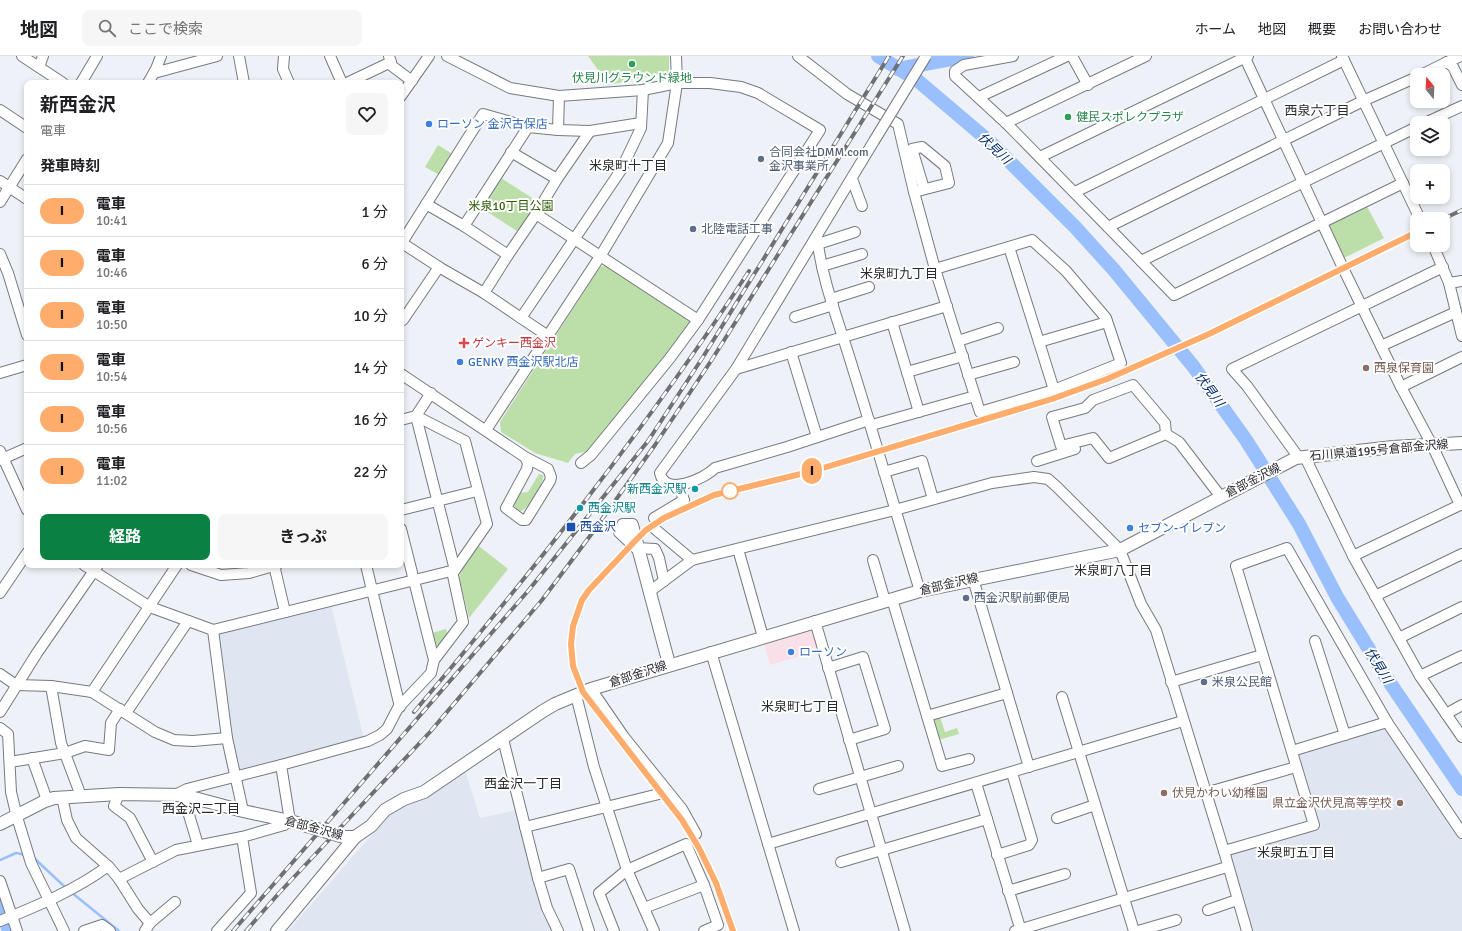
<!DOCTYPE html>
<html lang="ja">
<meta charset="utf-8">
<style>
:root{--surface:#fff;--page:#f6f6f6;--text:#202124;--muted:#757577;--line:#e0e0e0;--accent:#0b8043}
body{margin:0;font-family:Signika,"Noto Sans JP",sans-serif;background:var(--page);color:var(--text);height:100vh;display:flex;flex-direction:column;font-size:15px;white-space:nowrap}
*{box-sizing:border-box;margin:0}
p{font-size:13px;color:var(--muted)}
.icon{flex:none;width:22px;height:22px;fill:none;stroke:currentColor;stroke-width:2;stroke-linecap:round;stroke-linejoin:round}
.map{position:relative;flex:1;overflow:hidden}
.panel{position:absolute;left:24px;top:24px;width:380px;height:488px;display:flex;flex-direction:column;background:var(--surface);border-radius:8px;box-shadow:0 2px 6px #0003}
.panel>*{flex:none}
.badge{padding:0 8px;border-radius:13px;font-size:14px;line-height:26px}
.needle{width:26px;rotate:342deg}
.controls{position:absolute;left:1410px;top:12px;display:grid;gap:8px}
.controls a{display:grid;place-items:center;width:40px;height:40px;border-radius:8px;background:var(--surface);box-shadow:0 2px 6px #0003;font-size:20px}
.map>.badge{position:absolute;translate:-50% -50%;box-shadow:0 0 0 2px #fff}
h2{padding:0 16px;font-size:15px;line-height:36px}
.round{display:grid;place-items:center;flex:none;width:42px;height:42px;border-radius:8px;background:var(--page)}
.head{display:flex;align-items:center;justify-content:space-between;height:68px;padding:0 16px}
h1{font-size:19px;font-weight:700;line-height:30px}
.primary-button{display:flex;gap:8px;margin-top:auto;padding:8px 16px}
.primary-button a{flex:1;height:46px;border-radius:8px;background:var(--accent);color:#fff;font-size:16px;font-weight:700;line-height:46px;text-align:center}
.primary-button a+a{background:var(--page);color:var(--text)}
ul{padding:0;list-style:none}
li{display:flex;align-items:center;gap:12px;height:52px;padding:0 16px;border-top:1px solid var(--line)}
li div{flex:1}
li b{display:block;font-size:15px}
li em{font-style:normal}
li .badge{min-width:44px;font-weight:700;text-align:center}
header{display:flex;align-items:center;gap:24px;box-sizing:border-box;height:56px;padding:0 20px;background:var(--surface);border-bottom:1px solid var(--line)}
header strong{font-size:19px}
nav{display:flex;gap:22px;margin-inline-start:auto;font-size:14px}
.search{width:280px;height:36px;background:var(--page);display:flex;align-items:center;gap:10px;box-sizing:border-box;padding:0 14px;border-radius:8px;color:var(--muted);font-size:15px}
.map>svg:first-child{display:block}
.commercial{fill:#f9dfe7}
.built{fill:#dfe6f2}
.green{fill:#bcdfa9}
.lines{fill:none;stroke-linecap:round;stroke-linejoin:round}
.stream{stroke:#99bffd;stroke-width:2.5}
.river{stroke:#99bffd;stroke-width:14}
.minor-casing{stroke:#777a80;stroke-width:12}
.major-casing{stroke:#777a80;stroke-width:14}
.minor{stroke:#fff;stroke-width:10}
.major{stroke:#fff;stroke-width:12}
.rail-casing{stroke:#6e7074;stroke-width:4}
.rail{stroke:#fefefe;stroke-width:2.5;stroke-dasharray:8;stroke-linecap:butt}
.minor-bridge-casing{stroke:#777a80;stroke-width:12;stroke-linecap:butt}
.minor-bridge{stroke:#fff;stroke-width:10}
.line-casing{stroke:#fff;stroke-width:9}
.line{stroke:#ffac6d;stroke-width:6}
.leisure-dot{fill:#2e9e5b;stroke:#fefefe;stroke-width:1.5}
.shop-dot{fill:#3f7fe0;stroke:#fefefe;stroke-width:1.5}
.service-dot{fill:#5c6f8a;stroke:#fefefe;stroke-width:1.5}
.health-dot{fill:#e0444e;stroke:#fefefe;stroke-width:1.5}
.education-dot{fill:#8d6e63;stroke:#fefefe;stroke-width:1.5}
.culture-dot{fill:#0f9aa8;stroke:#fefefe;stroke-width:1.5}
.stop-dot{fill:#fff;stroke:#ffac6d;stroke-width:2}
.transit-dot{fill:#1a4fb4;stroke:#fefefe;stroke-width:1.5}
.labels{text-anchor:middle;stroke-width:4;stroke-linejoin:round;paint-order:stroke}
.leisure-label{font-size:12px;fill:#27864d;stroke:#fefefe}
.shop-label{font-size:12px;fill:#366cbe;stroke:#fefefe;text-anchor:start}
.service-label{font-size:12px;fill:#4e5e75;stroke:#fefefe;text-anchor:start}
.park-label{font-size:12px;fill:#2e5c02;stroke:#fefefe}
.health-label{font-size:12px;fill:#be3a42;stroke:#fefefe;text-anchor:start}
.education-label{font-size:12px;fill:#785e54;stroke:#fefefe;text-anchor:start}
.street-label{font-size:12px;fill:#2a2b2e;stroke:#fefefe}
.culture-label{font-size:12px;fill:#0d838f;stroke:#fefefe;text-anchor:end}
.transit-label{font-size:12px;fill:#164399;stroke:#fefefe;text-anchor:start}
.neighbourhood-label{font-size:13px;fill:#2a2b2e;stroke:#fefefe}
.water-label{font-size:13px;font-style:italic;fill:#012a6b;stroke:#fefefe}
</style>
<header>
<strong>地図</strong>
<div class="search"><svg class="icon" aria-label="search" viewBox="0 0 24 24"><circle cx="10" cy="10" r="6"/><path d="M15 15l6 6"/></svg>ここで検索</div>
<nav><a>ホーム</a><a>地図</a><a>概要</a><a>お問い合わせ</a></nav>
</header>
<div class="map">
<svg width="1462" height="875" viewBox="0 0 1462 875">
<rect width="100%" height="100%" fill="#eef1f7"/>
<polygon class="commercial" points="813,572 820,594 770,609 764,588"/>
<g class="built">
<polygon points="331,549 364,683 238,716 217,577"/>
<polygon points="1388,672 1462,782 1462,875 1253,875 1230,802 1232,797 1321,770 1299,698 1355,679"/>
<polygon points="465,714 480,762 517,754 544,860 550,865 554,875 288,875 390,758 423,741"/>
</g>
<g class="green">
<polygon points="588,0 669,0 669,16 609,29"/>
<polygon points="438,89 454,99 441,120 425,111"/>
<polygon points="501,122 540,147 520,177 481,152"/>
<polygon points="1365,147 1384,182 1342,203 1323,167"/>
<polygon points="607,209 689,263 690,268 589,395 575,398 568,407 535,397 501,376 500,366 600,211"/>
<path d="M 539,418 L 543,419 C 545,426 528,454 521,455 L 517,454 L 513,447 L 519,437 L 528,436 Z"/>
<polygon points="475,487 508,513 469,562 459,521"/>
<polygon points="446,573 448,580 443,588 435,589 432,577"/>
<polygon points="939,658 945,676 957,672 959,678 938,684 931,664"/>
</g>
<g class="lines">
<g class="stream">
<polyline points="33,801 67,833"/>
<polyline points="0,804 16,797 26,799"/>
<polyline points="71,836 119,875"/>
</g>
<g class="river">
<polyline points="878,0 917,24 990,86 1075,171 1114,214 1193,310 1246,384 1299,468 1337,541 1386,621 1462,733"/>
<polyline points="898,13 967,0"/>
<polyline points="0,849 9,875"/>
</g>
<defs>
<g id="minor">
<polyline points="22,0 63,27"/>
<polyline points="239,0 244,27"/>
<polyline points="284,0 283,13 289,27"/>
<polyline points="330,0 342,27"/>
<polyline points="389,0 392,10 412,25"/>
<polyline points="447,0 510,32 559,40 643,34 677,27 710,27 741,31 758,37 820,74 698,264 670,302 591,399 581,407"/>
<polyline points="798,0 847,38 898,68 914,136 935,213 980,356 1054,334 1121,307 1106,262 1066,215 1032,184 935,213"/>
<polyline points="1013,0 964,9 955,15 955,20 1006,67 1108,171 1365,44 1417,21"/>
<polyline points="1072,0 1088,29"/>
<polyline points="1244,0 1343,212 1401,331"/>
<polyline points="1342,0 1420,163"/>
<polyline points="1461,0 1447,6 1453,11 1462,29"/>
<polyline points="39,11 43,0"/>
<polyline points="154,17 217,0"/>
<polyline points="1421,19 1447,6"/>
<polyline points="81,27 97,0"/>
<polyline points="148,27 156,13 161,0"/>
<polyline points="347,27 391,6"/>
<polyline points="401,40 429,0"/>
<polyline points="979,41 1067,0"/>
<polyline points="0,54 27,72"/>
<polyline points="1006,67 1146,0"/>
<polyline points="1425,67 1462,50"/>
<polyline points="590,75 641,67"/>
<polyline points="511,96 557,123 536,158 698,264"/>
<polyline points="1040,101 1248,0"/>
<polyline points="557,123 590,75 558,74"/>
<polyline points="852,123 862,150"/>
<polyline points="0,125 27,143"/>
<polyline points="914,136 949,127 945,110 922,91 912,93 924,133"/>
<polyline points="1075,136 1344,4"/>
<polyline points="0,146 27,103"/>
<polyline points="426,148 464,170"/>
<polyline points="536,158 508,199 464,170 528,71 558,74 559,40"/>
<polyline points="1108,171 1174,239 1403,127"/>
<path d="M 817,181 C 822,226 840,269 853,313 C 876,386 897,461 920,535"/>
<polyline points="401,188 483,58 528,71"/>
<polyline points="818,188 855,176"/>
<polyline points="1433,189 1449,227 1462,280"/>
<polyline points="1009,191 1039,286 1107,266"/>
<polyline points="0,198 8,217 27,279"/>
<polyline points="1141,205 1417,71"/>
<polyline points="437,210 484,237 508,199"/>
<polyline points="822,210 862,198"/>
<polyline points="1449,227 1462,225"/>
<polyline points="484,237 521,262 621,114 641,72 643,34"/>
<polyline points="831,243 869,231"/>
<polyline points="795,261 833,249"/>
<polyline points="521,262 548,280"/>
<polyline points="401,264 403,264 439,211 402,187"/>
<polyline points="892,266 919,356"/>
<polyline points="958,285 998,272"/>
<polyline points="1039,286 1054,334"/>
<polyline points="1381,290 1456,256"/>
<polyline points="791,296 817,381"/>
<polyline points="736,313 874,85"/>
<polyline points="907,316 963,300"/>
<polyline points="0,317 27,309"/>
<polyline points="401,318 525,401 548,413 551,421 550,425 526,464 522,464 506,452 527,413 528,407 525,401"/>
<polyline points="968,319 1014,306"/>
<polyline points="401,364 416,360 455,514"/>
<path d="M 869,364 L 787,391 L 715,412 C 704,423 665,441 660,417 L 736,313 L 947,250"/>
<polyline points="872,369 975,340"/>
<polyline points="486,374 601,199 668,87 677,27 676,0"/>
<polyline points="1166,378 1109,402 1093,382 1061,390 1052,361 1085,352 1093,344 1133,329 1165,367 1166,378 1179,386 1221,441"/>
<polyline points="0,395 27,454"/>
<polyline points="1305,401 1353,500 1460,449 1432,389 1401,331 1462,301"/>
<polyline points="1299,402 1247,330 1232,313 1443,211"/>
<polyline points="0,404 27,392"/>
<polyline points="1037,405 1075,393"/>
<polyline points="884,416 922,405 933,443"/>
<polyline points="401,454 477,435"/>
<polyline points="654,462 684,444 679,430"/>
<polyline points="401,473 434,604"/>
<polyline points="655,473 692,504"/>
<polyline points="637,492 655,493 659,502 664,525"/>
<polyline points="738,493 763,581"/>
<polyline points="1353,500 1420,620 1462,681"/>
<polyline points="873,504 885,545"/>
<polyline points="84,509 150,551 213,574 227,682 243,755"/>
<polyline points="177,509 92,636 155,676 174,684 193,685 227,682"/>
<polyline points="191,509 221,519 249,517 277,509"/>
<polyline points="274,509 285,556"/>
<polyline points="366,509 400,651"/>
<polyline points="973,523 1029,711"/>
<polyline points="649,536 692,504 895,454 992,427 1034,421 1048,423 1057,431 1120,494 1141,548 1156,574 1224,795 1247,875"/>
<polyline points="0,537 27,497"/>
<polyline points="1375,540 1462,498"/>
<polyline points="892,543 942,710 969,703"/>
<polyline points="815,565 905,875"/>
<polyline points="213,574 455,514 487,468 465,385 416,360 431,337"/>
<polyline points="1399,582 1462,551"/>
<polyline points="1315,585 1345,679"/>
<polyline points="711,596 794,875"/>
<polyline points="828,612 863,601 885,673 849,684"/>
<polyline points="0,618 16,629 51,630 61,687 81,740"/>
<polyline points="1420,620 1462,600"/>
<polyline points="1171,626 1262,599"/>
<polyline points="51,630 92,636"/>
<polyline points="591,633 624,681 682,753 696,778"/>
<polyline points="576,639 594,711 627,814 654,875"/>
<polyline points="1062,641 1134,875"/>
<polyline points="0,656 37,597 98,509"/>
<polyline points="126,657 188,565"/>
<polyline points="1446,658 1462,649"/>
<polyline points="927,660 1007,637"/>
<polyline points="0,672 8,678 11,736 17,761 31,807 64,875"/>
<polyline points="503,683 538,822 547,852 558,875"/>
<polyline points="1292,695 1387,666 1462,777"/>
<polyline points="32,702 47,744"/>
<polyline points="10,706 65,697 85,690 109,694 111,667 120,653"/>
<polyline points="976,727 1021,875"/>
<polyline points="819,733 898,710"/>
<polyline points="1205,737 1296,711"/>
<polyline points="119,738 114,750 130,762 153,806"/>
<polyline points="177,738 187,733 281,709"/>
<polyline points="183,739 198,789"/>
<polyline points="62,741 67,764 76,782 109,811 119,823 176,794 242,781 284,769 290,765 281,709 368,685 380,679 387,673 398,652 431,617 434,604 463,566 452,515"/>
<polyline points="1057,762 1095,749"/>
<polyline points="525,771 659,738"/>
<polyline points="768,788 1183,665"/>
<polyline points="1224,795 1314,769 1236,510 1287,492 1387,666"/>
<polyline points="997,799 1029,789 1032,784 1012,717"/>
<polyline points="841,806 987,763"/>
<polyline points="538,822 569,813 589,875"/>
<polyline points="119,823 138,853 150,867 145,875"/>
<polyline points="0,825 17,875"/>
<polyline points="1008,835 1065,818"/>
<polyline points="644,852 704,829"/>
<polyline points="1208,854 1237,844"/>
<path d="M 0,865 C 37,850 76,834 108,810"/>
<polyline points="150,867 175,846"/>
<polyline points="84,875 102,869 110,875"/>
<polyline points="217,875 251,837 242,781"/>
<polyline points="614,875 599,837 627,814 686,788 704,829 718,869 704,875"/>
<polyline points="1015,875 1227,811"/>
<polyline points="1138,875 1176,864"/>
</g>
<g id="major">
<polyline points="637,492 620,476 623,469 632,469 669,608"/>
<polyline points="0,768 45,745 54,742 119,738 183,739 243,755 290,765 344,781 355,781 371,770 385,754 404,743 424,736 543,655 555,648 591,633 920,535 1120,494 1296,402 1393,391 1462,387"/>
<polyline points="277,875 355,781"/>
</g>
</defs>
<use href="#minor" class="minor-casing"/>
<use href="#major" class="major-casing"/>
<use href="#minor" class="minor"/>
<use href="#major" class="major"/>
<defs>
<g id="rail">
<polyline points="1443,163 1462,154"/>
<path d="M 414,656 C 533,515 648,370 749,215"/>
<polyline points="233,875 528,535 648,385 703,301 889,0"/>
<polyline points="246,875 280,836 430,676 542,544 590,480 655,389 711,305 903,0"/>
<polyline points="733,875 716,827 699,792 682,764 583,636 573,610 571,588 573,570 582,544 589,534 635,485 646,474 663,462 714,439 813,415 1052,343 1107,323 1209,278 1417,176"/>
</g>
</defs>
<use href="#rail" class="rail-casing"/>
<use href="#rail" class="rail"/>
<defs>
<polyline id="minor-bridge" points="874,85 926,0"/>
</defs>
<use href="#minor-bridge" class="minor-bridge-casing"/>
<use href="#minor-bridge" class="minor-bridge"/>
</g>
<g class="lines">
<defs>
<polyline id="line" points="733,875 716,827 699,792 682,764 583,636 573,610 571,588 573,570 582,544 589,534 635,485 646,474 664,462 714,439 813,415 1052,343 1107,323 1209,278 1417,176"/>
</defs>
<use href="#line" class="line-casing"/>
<use href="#line" class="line"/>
</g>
<g class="leisure-dot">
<circle cx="632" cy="8" r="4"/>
<circle cx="1068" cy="61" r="4"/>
</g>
<g class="shop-dot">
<circle cx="429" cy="68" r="4"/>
<circle cx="460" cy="306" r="4"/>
<circle cx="1130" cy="472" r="4"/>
<circle cx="791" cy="596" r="4"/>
</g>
<g class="service-dot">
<circle cx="761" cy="103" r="4"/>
<circle cx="693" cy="173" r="4"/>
<circle cx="966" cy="542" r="4"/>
<circle cx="1204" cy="626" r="4"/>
</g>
<path class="health-dot" d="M462 281h4v4h4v4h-4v4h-4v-4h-4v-4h4z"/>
<g class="education-dot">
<circle cx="1366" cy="312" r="4"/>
<circle cx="1164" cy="737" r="4"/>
<circle cx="1400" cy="747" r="4"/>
</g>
<g class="culture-dot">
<circle cx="695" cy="433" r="4"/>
<circle cx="580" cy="452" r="4"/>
</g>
<circle class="stop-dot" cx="730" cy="435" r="8"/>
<rect class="transit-dot" x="566" y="466" width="10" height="10" rx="2"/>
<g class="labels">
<g class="leisure-label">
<text x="632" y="26">伏見川グラウンド緑地</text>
<text x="1076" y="65" text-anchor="start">健民スポレクプラザ</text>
</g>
<g class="shop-label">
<text x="437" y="72">ローソン 金沢古保店</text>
<text x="468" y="310">GENKY 西金沢駅北店</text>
<text x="1138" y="476">セブン-イレブン</text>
<text x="799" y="600">ローソン</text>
</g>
<g class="service-label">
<text x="769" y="100">合同会社DMM.com<tspan x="769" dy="14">金沢事業所</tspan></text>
<text x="701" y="177">北陸電話工事</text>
<text x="974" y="546">西金沢駅前郵便局</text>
<text x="1212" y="630">米泉公民館</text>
</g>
<g class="park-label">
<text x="511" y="154">米泉10丁目公園</text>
</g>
<g class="health-label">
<text x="472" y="291">ゲンキー西金沢</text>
</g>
<g class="education-label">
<text x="1374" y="316">西泉保育園</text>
<text x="1172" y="741">伏見かわい幼稚園</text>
<text x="1392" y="751" text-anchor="end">県立金沢伏見高等学校</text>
</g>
<g class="street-label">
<text transform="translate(1379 394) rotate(-5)" y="4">石川県道195号倉部金沢線</text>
<text transform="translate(1253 424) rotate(-27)" y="4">倉部金沢線</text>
<text transform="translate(949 528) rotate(-13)" y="4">倉部金沢線</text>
<text transform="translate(638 618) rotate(-18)" y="4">倉部金沢線</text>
<text transform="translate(314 772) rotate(15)" y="4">倉部金沢線</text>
</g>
<g class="culture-label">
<text x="687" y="437">新西金沢駅</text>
<text x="588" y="456" text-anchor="start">西金沢駅</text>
</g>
<g class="transit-label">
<text x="580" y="475">西金沢</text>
</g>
<g class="neighbourhood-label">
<text x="1317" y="59">西泉六丁目</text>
<text x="628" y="114">米泉町十丁目</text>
<text x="899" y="222">米泉町九丁目</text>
<text x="1113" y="519">米泉町八丁目</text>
<text x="800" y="655">米泉町七丁目</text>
<text x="523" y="732">西金沢一丁目</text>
<text x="201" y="757">西金沢二丁目</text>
<text x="1296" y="801">米泉町五丁目</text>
</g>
<g class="water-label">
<text transform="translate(995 92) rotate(43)" y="5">伏見川</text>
<text transform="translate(1210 333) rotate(54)" y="5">伏見川</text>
<text transform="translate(1379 609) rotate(58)" y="5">伏見川</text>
</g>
</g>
</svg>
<div class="controls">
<a><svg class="needle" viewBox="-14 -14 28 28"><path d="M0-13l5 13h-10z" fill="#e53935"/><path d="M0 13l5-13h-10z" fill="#757577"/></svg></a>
<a><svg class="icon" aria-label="layers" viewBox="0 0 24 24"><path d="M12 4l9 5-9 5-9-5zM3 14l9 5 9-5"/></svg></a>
<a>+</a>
<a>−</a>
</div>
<b class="badge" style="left:812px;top:415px;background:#ffac6d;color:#111">I</b>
<section class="panel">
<div class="head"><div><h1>新西金沢</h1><p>電車</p></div><a class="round"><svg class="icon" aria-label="heart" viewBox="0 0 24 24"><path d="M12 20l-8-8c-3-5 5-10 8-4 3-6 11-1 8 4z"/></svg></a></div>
<h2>発車時刻</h2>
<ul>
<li><span class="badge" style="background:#ffac6d;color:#111">I</span><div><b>電車</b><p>10:41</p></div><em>1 分</em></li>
<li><span class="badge" style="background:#ffac6d;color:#111">I</span><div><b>電車</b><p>10:46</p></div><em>6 分</em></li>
<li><span class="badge" style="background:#ffac6d;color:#111">I</span><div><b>電車</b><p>10:50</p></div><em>10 分</em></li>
<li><span class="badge" style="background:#ffac6d;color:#111">I</span><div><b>電車</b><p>10:54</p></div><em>14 分</em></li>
<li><span class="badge" style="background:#ffac6d;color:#111">I</span><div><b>電車</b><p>10:56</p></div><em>16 分</em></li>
<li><span class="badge" style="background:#ffac6d;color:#111">I</span><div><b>電車</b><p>11:02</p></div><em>22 分</em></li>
</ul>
<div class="primary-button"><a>経路</a><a>きっぷ</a></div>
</section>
</div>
